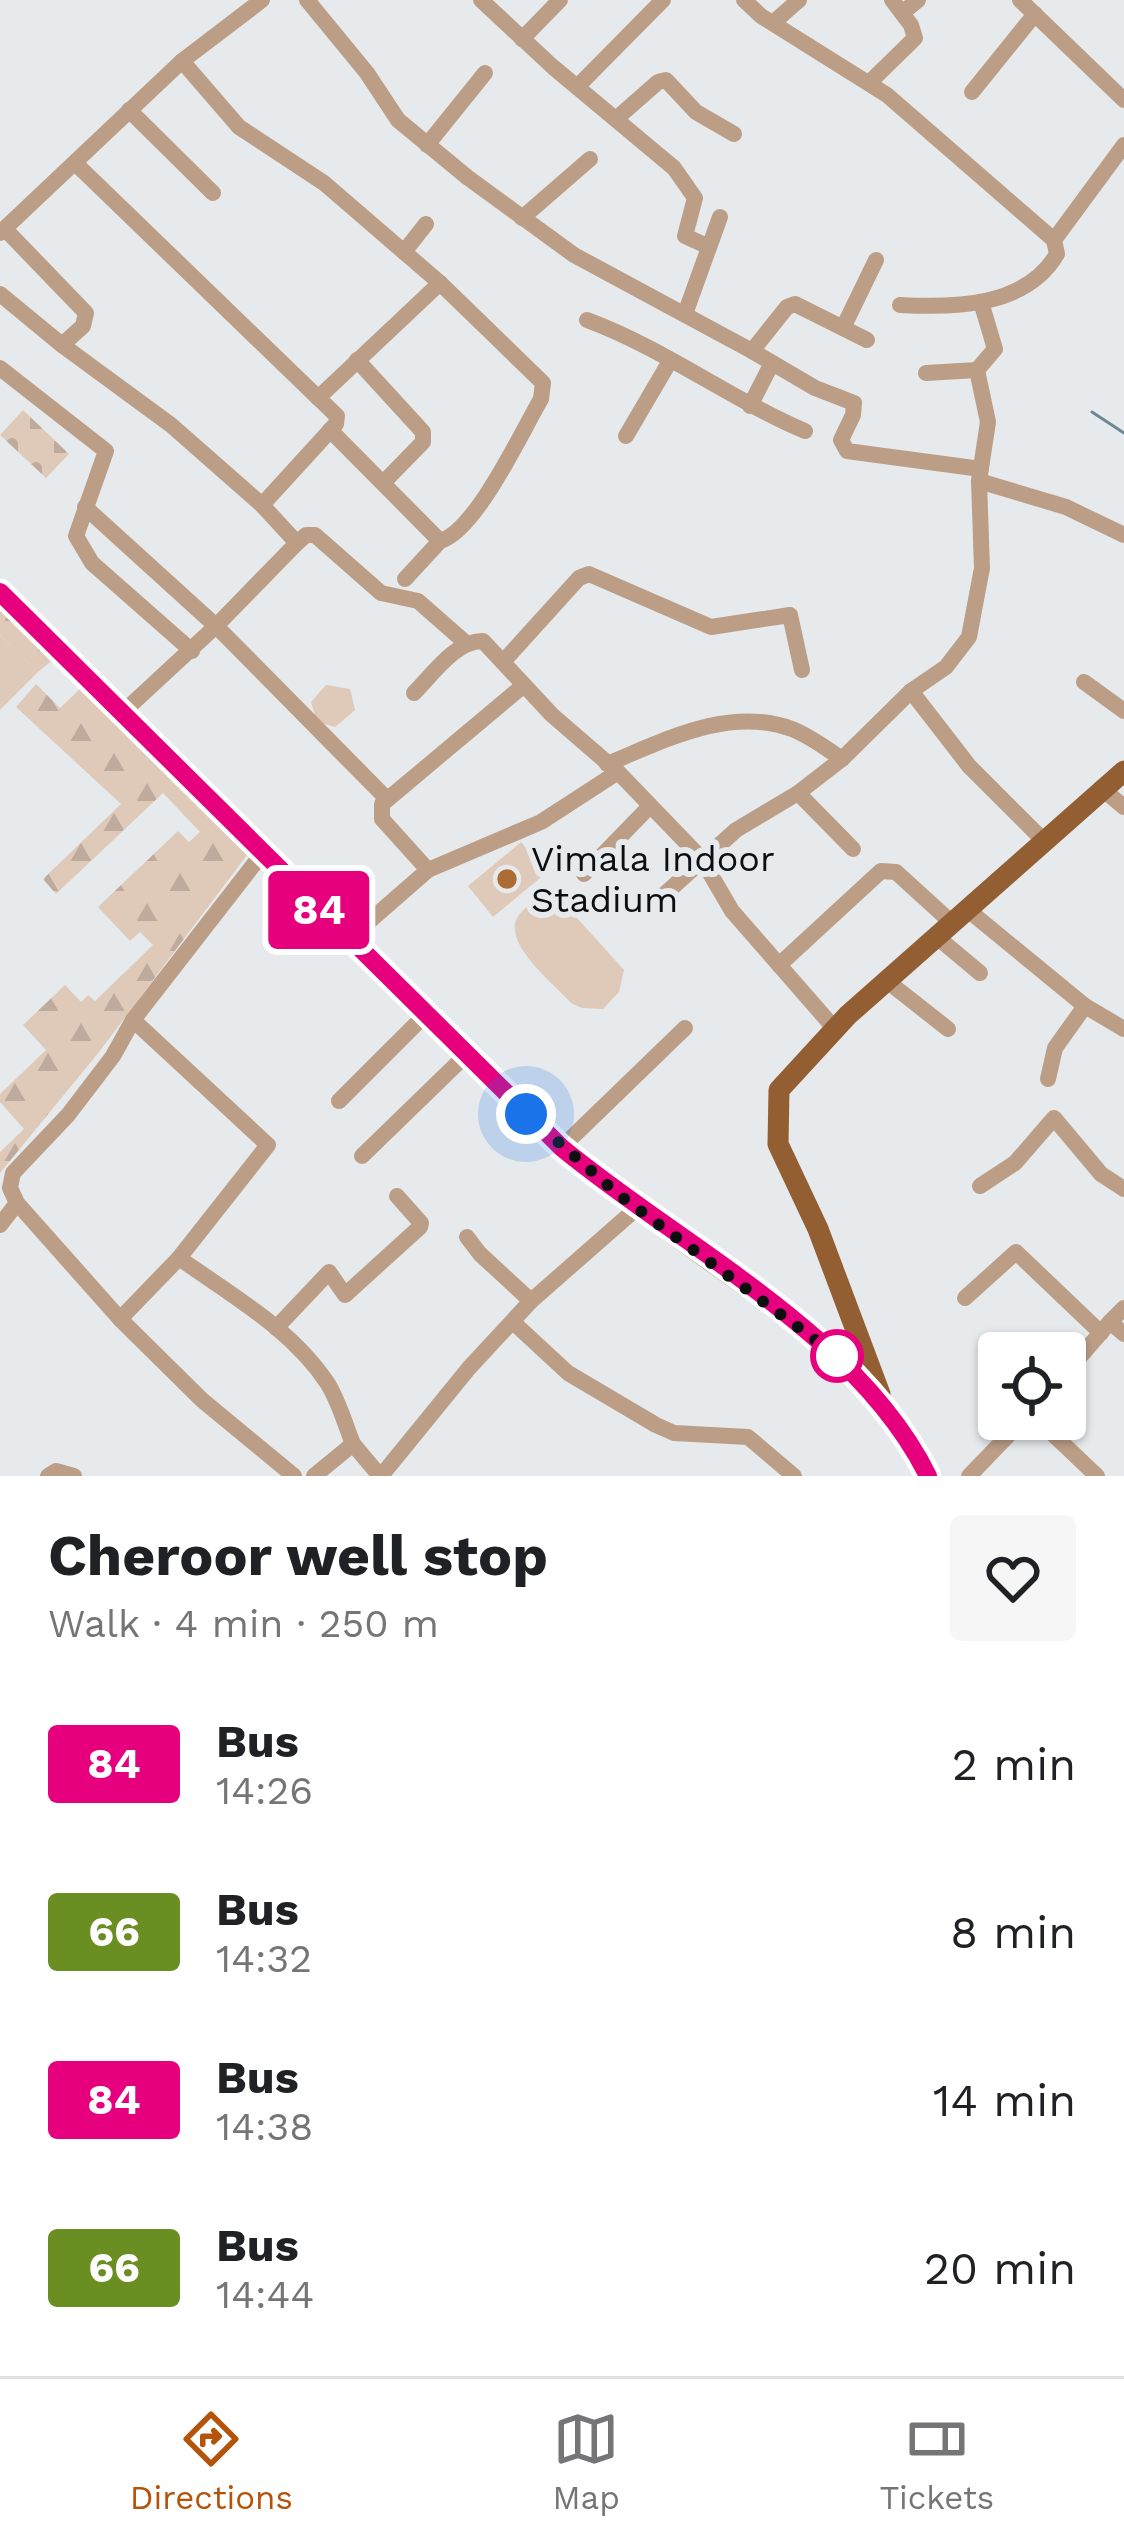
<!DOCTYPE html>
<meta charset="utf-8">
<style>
:root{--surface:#fff;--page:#f6f6f6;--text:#202124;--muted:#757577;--line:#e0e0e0;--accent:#b45309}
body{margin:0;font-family:"Work Sans",sans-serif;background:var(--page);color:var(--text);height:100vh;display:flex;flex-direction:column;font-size:45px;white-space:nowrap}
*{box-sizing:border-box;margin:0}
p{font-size:39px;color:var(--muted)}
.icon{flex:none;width:66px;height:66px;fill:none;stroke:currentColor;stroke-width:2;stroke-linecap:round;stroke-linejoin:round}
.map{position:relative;height:1476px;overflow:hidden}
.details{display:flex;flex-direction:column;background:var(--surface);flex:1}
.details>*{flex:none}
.badge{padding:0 24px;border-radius:9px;font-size:42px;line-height:78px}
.buttons{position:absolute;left:978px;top:1332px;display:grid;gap:24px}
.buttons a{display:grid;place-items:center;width:108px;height:108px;border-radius:12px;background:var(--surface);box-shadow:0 3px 9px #0004;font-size:60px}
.you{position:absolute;width:60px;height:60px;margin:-30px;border:9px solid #fff;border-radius:50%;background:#1a73e8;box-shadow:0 0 0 18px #1a73e833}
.map>.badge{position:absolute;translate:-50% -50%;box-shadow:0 0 0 6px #fff}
.round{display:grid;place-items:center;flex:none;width:126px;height:126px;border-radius:12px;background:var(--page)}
.overview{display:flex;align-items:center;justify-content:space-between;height:204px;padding:0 48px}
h1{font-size:57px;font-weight:700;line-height:90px}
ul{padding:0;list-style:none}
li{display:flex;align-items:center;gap:36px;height:168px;padding:0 48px}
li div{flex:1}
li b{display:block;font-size:45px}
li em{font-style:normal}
li .badge{min-width:132px;font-weight:700;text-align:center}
.dock{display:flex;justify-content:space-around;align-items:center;height:168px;border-top:3px solid var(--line);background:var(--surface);font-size:33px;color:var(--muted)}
.dock a{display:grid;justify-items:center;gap:6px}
.dock .current{color:var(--accent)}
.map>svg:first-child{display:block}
.forest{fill:url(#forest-firs)}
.cemetery{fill:url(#cemetery-stones)}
.park{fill:#dfc9b8}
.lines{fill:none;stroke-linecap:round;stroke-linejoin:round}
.stream{stroke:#6d8893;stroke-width:3}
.minor{stroke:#bc9e87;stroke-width:16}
.major{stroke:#925e32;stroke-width:21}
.line-casing{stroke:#fff;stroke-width:27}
.line{stroke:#e6007e;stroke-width:18}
.walk{stroke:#0c0e0f;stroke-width:12;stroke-dasharray:0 21.6}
.poi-dot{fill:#ac6c34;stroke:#e6eaec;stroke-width:4.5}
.stop-dot{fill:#fff;stroke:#e6007e;stroke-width:6}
.labels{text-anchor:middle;stroke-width:12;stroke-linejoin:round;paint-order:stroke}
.poi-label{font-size:36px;fill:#0c0e0f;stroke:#e6eaec;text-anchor:start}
</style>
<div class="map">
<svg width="1124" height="1476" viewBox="0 0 1124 1476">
<defs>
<pattern id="forest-firs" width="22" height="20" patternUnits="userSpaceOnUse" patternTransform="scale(3)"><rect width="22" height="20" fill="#dfc9b8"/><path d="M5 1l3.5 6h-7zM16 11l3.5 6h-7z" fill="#beab9d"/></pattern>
<pattern id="cemetery-stones" width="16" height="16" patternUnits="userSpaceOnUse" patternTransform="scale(3)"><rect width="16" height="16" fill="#dfc9b8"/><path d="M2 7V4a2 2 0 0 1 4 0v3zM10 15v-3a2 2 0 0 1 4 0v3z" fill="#beab9d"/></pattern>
</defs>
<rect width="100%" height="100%" fill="#e6eaec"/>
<g class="forest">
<polygon points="0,603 55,658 38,672 0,635"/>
<polygon points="36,684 60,708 83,686 250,851 99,1052 0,1173 0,1152 24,1129 0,1102 0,1094 46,1050 23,1025 65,985 81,1002 88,995 95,1001 153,945 140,932 130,941 98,907 178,831 189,842 200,832 163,793 56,894 43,879 121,804 16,707"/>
</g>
<polygon class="cemetery" points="23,410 69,454 46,478 0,435"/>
<g class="park">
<polygon points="0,635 38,672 0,710"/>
<polygon points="326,685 350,689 355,710 335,727 317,722 311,702"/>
<polygon points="521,842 546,873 493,917 468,886"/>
<path d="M 547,898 L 558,899 L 568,908 L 624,970 L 619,992 L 603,1009 L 582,1008 L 571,1003 C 544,974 474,921 547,898 Z"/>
</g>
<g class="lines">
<polyline class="stream" points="1092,412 1124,433"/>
<g class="minor">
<polyline points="307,0 367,73 398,120 467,177 574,255 752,351 787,307 795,304 867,340"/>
<polyline points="481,0 553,67 674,168 695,198 685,236 709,247"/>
<polyline points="744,0 761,16 887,95 1054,240"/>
<polyline points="1020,0 1124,100"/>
<polyline points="902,13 918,0"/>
<polyline points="774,22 799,0"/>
<polyline points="522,39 560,0"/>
<path d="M 182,61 L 239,127 L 324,183 L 440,283 L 543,383 L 541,399 C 521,433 476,531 440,541 L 405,579"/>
<polyline points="869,83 915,38 911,25 892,0"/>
<polyline points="577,87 663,0"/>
<polyline points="972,92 1035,14"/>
<polyline points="129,110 213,193"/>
<polyline points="617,118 658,82 666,80 696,112 734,134"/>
<polyline points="427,145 485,73"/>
<polyline points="522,218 590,159"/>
<polyline points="5,229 86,313 83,326 62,345"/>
<polyline points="0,233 182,61 262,0"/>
<polyline points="404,252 426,224"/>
<polyline points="0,294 62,345 171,425 262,505 336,424 337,416 75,163"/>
<path d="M 900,305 C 954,308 1026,307 1057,254 L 1054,240 L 1124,145"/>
<polyline points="685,314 720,217"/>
<path d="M 587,320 C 663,348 730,399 805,431"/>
<polyline points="843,328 876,260"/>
<polyline points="752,351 815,388 854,403 853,415 841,440 847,451 981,469"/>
<polyline points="357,360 423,432 423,442 383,483"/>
<polyline points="0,368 106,451 76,536 92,563 192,651"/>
<polyline points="977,370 995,349 981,302"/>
<polyline points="318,398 440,283"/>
<polyline points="750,406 772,363"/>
<polyline points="330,430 440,541"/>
<polyline points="626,436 670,361"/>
<polyline points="979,481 1066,507 1124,535"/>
<polyline points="262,505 297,543 216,626 386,798"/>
<polyline points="85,507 216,626 121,714"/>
<polyline points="297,543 306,535 315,535 381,593 418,601 467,644"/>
<polyline points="503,662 579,578 589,574 711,627 790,615 802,670"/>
<polyline points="1084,682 1124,711"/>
<polyline points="911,691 969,766 1043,840"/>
<path d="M 414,693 C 432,675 456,640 483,641 L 552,715 L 618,772 L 701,858 L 732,911 L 835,1029"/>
<path d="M 607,764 C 666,740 729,706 792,729 C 810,736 827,749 842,759"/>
<polyline points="1101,788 1124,807"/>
<polyline points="798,793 853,849"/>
<polyline points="262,854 133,1020 113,1056 68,1115 13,1173 10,1188 17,1203 120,1319 202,1400 294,1476"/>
<polyline points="428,870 541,822 618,772"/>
<polyline points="584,874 650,806"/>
<polyline points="656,902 736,830 798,793 842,759 911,691 946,667 969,637 982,568 979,481 988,422 977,370 926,373"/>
<polyline points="968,910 1085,1006 1124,1029"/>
<polyline points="937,937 980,973"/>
<polyline points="349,939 428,870 382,819 382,804 524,685"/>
<polyline points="779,965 881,871 896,872 952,923"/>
<polyline points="887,981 948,1029"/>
<polyline points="1048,1079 1055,1048 1085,1006"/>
<polyline points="339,1101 425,1015"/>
<polyline points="562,1147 685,1028"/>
<polyline points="362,1156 466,1055"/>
<polyline points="980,1186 1015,1163 1054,1118 1101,1174 1124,1189"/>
<polyline points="0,1225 17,1203"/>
<polyline points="467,1237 480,1254 531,1301"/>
<path d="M 179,1258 C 231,1295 292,1329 328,1384 C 339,1402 345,1424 353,1444"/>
<polyline points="965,1298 1016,1252 1101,1333"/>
<polyline points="1124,1308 1110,1322 1124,1334"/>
<polyline points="120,1319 179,1258 268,1145 133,1020"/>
<polyline points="514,1323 568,1373 656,1425 674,1433 748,1437 794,1476"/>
<polyline points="276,1328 329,1272 345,1295 420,1227 421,1223 397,1196"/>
<polyline points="1065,1374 1110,1322"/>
<polyline points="1037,1419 1097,1476"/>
<polyline points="48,1476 56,1471 74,1476"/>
<polyline points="314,1476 353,1444 379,1475"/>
<polyline points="381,1476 469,1368 531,1301 637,1208"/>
<polyline points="969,1476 1024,1419"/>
</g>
<g class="major">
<path d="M 0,592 L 562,1147 C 609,1187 658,1223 708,1259 C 794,1320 880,1379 928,1476"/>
<polyline points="880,1394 818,1229 778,1144 779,1090 848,1015 1124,771"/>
</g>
</g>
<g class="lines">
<defs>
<path id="line" d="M 0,592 L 562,1148 C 682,1247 858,1334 928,1476"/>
</defs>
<use href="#line" class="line-casing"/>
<use href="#line" class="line"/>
<polyline class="walk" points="526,1114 619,1195 837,1356"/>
</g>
<circle class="poi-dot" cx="507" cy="879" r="12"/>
<circle class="stop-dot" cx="837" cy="1356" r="24"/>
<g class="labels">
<g class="poi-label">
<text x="531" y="871">Vimala Indoor<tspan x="531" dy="41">Stadium</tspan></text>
</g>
</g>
</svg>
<div class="buttons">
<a><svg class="icon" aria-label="locate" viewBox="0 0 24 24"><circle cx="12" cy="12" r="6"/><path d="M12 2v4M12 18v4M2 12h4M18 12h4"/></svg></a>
</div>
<div class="you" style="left:526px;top:1114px"></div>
<b class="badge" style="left:319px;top:910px;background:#e6007e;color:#fff">84</b>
</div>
<section class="details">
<div class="overview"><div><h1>Cheroor well stop</h1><p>Walk · 4 min · 250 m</p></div><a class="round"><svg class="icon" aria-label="heart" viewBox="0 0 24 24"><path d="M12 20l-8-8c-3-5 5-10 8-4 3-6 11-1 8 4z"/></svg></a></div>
<ul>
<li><span class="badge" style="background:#e6007e;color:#fff">84</span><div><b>Bus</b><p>14:26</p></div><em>2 min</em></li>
<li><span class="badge" style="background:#6b8e23;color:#fff">66</span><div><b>Bus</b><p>14:32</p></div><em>8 min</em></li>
<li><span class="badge" style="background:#e6007e;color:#fff">84</span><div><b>Bus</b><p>14:38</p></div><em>14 min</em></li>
<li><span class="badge" style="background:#6b8e23;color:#fff">66</span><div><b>Bus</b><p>14:44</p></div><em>20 min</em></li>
</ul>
</section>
<nav class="dock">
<a class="current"><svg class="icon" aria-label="directions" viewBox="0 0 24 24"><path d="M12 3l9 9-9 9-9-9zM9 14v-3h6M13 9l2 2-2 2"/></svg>Directions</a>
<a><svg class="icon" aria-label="map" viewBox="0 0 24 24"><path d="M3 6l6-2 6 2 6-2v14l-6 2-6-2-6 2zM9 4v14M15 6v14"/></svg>Map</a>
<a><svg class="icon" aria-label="tickets" viewBox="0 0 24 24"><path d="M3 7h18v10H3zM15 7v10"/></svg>Tickets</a>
</nav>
